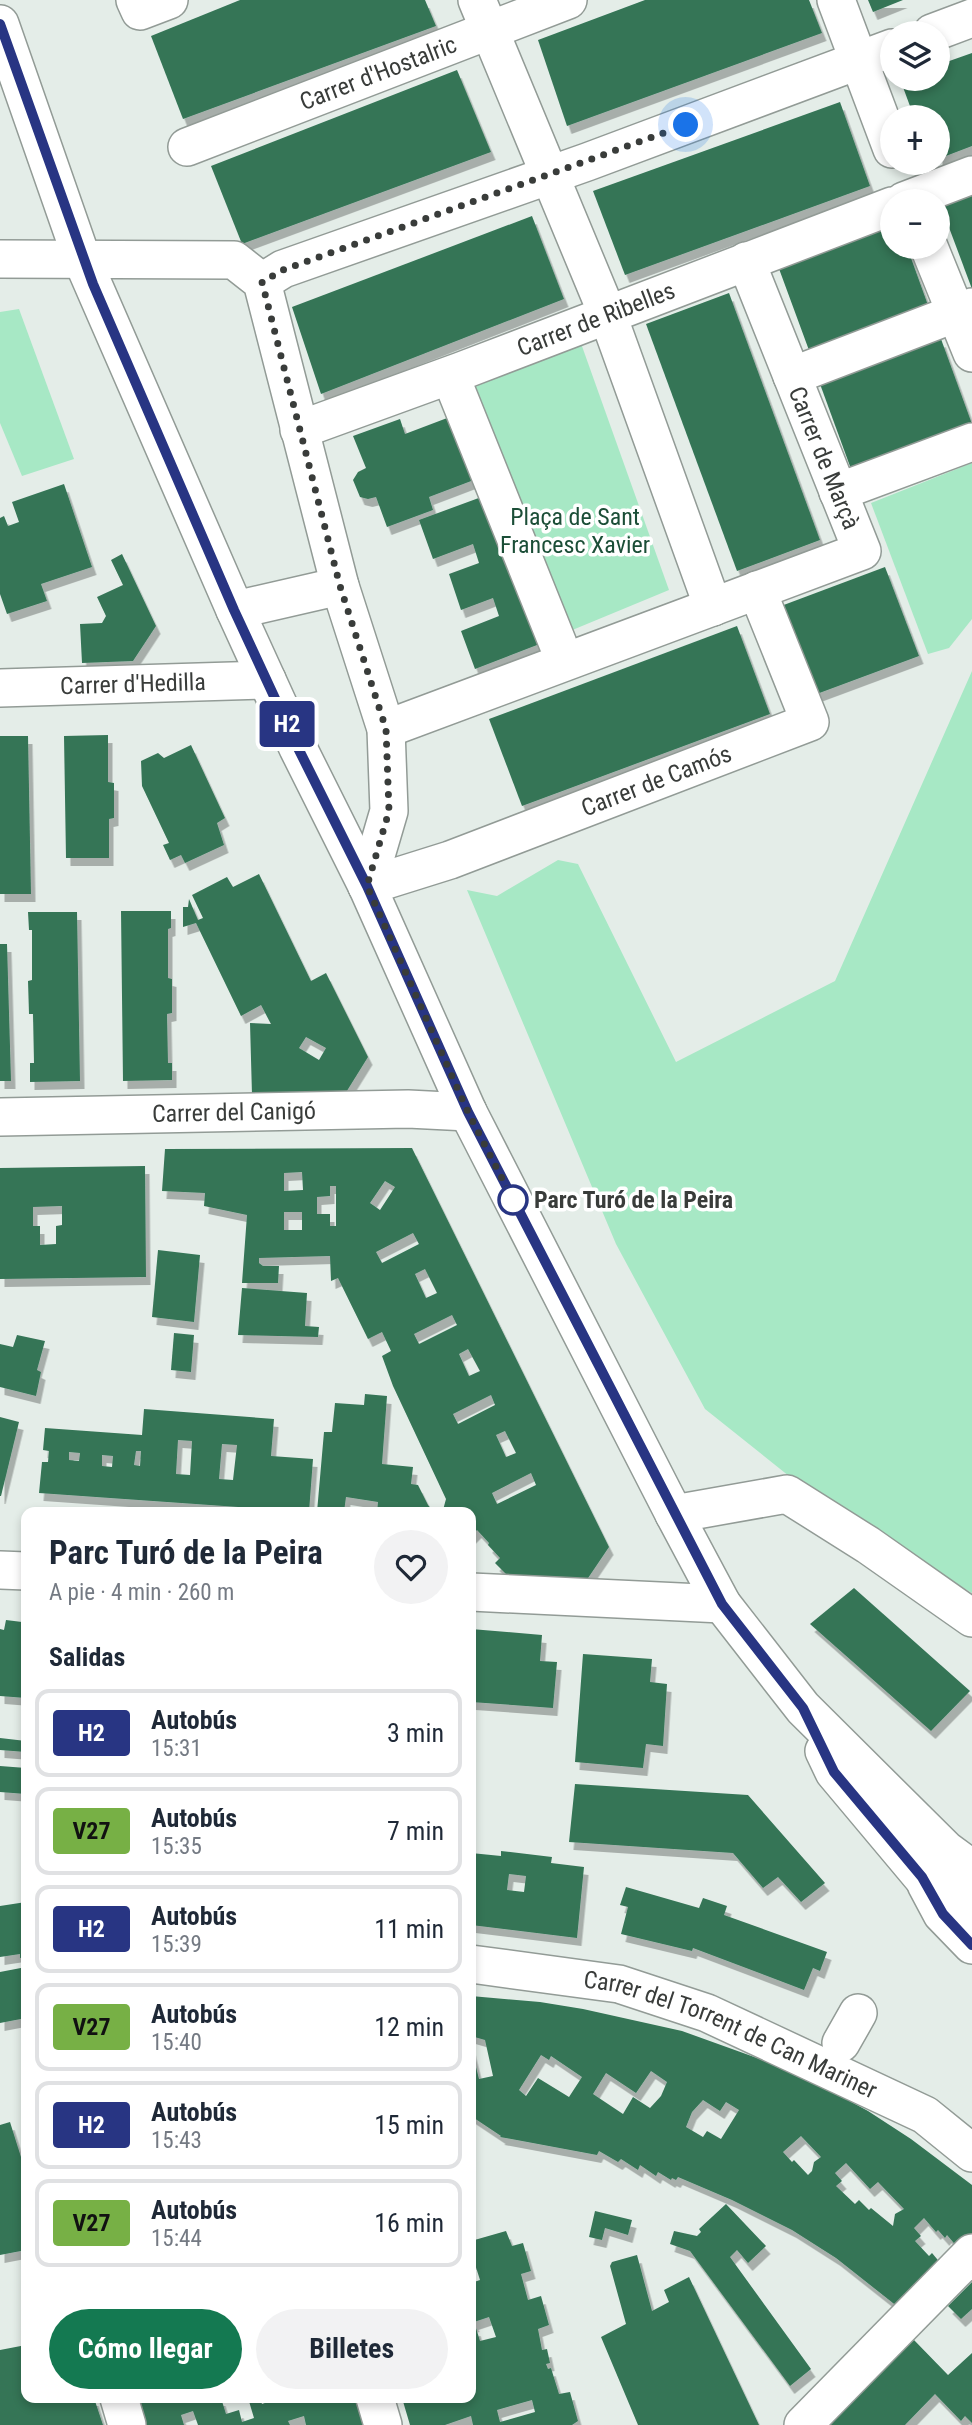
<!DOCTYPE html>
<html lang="es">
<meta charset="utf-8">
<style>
:root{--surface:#fff;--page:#f2f2f3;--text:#1f2937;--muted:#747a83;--line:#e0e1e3;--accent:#147951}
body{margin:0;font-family:"Roboto Condensed",sans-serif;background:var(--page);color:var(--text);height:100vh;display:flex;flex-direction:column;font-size:26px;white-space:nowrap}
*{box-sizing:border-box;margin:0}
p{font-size:23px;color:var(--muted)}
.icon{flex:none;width:38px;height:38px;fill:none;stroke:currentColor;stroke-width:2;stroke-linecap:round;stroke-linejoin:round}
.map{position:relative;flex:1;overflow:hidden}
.panel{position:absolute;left:21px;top:1507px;width:455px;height:896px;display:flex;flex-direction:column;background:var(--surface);border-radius:14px;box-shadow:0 4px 10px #0003}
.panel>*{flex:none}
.badge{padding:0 14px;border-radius:5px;font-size:24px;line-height:46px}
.fabs{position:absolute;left:880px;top:21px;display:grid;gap:14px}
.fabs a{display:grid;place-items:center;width:70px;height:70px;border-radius:50%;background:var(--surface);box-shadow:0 4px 10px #0003;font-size:35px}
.you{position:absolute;width:35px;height:35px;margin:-18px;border:5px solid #fff;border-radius:50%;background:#1a73e8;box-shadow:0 0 0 10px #1a73e833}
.map>.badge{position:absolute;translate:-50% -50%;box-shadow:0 0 0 4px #fff}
h2{padding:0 28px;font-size:26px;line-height:63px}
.round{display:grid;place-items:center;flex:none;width:74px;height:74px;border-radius:37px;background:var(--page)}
.summary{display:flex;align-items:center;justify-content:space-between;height:119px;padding:0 28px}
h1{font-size:33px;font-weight:700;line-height:52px}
.action{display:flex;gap:14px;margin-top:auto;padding:14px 28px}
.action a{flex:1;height:80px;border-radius:42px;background:var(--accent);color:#fff;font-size:28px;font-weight:700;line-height:80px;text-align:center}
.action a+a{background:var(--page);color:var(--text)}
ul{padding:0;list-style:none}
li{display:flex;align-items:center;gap:21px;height:88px;margin:0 14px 10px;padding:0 14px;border:4px solid var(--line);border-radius:14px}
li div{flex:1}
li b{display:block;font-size:26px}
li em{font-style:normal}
li .badge{min-width:77px;font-weight:700;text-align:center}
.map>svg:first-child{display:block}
.green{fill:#a7e8c5}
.building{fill:#357557;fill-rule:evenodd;filter:url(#shadow)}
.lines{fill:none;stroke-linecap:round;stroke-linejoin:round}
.minor-casing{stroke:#929b96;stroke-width:40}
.minor{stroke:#fff;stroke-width:37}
.line-casing{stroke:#fff;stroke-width:16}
.line{stroke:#283583;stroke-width:10}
.walk{stroke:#393c3a;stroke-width:7;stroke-dasharray:0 12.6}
.stop-dot{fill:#fff;stroke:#283583;stroke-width:3.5}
.labels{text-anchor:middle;stroke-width:7;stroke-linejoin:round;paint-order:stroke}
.street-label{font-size:24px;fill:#393c3a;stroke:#fff}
.park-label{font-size:24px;fill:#1b4e37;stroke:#fff}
.stop-label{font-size:24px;font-weight:bold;fill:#393c3a;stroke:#fff;text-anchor:start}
</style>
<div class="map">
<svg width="972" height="2425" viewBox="0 0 972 2425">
<defs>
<filter id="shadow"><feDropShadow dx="4.5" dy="8" stdDeviation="0" flood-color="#0004"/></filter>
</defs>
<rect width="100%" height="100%" fill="#e4ede8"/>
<g class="green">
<polygon points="19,309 74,459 22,476 0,423 0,312"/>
<polygon points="578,335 669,590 541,643 449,385"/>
<polygon points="972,463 972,619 949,648 928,654 871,503"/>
<polygon points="972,671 972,1593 824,1504 705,1409 616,1244 467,890 497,896 558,860 578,864 676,1062 835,981"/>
</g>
<g class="building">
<polygon points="240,0 425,0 436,26 183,119 151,36"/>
<polygon points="645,0 809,0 822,33 567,126 538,40"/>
<polygon points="868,0 903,0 873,12"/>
<polygon points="972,53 972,146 938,159 938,117 914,117 900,79 938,79 938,65"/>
<polygon points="457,70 491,152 242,244 211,166"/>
<polygon points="840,102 870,186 625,275 593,191"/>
<polygon points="972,195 972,289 941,206"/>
<polygon points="532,216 564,299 321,394 292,307"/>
<polygon points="892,223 892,247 907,247 929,308 810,353 778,266"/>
<polygon points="729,293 820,540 737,571 646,324"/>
<polygon points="941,339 972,424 851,469 820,384"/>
<polygon points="463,412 487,475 429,497 433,510 387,527 376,497 368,499 360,497 353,480 358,472 366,468 353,436 400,419 405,434"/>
<polygon points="64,484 92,567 41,584 47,601 7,614 0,594 0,518 4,516 8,526 19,522 12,502"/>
<polygon points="495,492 550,640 475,669 461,631 499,616 493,598 461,610 449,574 479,563 473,544 433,559 419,520"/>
<polygon points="122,554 156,626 133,661 82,663 80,624 102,623 106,616 97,597 123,585 111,560"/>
<polygon points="885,567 919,656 814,695 781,606"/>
<polygon points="737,626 770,714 522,806 489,719"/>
<polygon points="108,735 108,782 114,783 114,818 109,819 109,858 66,858 64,736"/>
<polygon points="0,736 28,736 31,894 0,894"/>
<polygon points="191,745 225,818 217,823 224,845 185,863 181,855 170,860 163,845 169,843 142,786 141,761 158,753 164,758"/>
<path d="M 259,874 L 311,981 L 326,973 L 368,1057 L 345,1094 L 252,1095 L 250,1023 L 271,1024 L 261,1005 L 241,1016 L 196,923 L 183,927 L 183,907 L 188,907 L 189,899 L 198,920 L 203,918 L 192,895 L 227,877 L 233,887 ZM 306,1037 L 326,1048 L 319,1060 L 299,1048 Z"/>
<polygon points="121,911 171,911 171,928 168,929 168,978 172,979 172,1013 167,1014 168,1063 172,1063 172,1080 123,1081"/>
<polygon points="28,912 77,912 80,1081 30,1082 30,1063 34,1063 33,1014 29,1014 28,981 32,980 32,930 29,930"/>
<polygon points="0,944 7,944 11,1081 0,1081"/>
<path d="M 412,1148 L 609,1547 L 584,1584 L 511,1579 L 495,1563 L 500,1558 L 488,1545 L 489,1543 L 477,1530 L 471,1536 L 471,1512 L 443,1510 L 446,1499 L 393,1386 L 382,1356 L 391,1351 L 382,1332 L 368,1339 L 338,1278 L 331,1281 L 330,1256 L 259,1258 L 259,1263 L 263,1266 L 279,1266 L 278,1283 L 242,1283 L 247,1215 L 204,1206 L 205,1193 L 162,1191 L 165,1149 ZM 302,1172 L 303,1190 L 284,1191 L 284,1173 ZM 385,1181 L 395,1187 L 380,1210 L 370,1203 ZM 330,1186 L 336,1186 L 336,1226 L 330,1226 L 330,1214 L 317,1214 L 317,1197 L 330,1196 ZM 284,1212 L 302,1212 L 302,1230 L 284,1230 ZM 413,1233 L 419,1244 L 382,1263 L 376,1252 ZM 425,1269 L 437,1293 L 426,1298 L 415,1274 ZM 452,1315 L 457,1325 L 419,1344 L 414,1334 ZM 468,1349 L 480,1371 L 469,1376 L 459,1354 ZM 491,1395 L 495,1405 L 458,1424 L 453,1414 ZM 505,1431 L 516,1453 L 506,1457 L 496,1435 ZM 531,1473 L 536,1485 L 497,1504 L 492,1493 Z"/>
<path d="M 145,1166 L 146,1277 L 0,1279 L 0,1168 ZM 62,1206 L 62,1225 L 56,1226 L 56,1244 L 40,1245 L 40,1226 L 33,1226 L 33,1207 Z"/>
<polygon points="158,1250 200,1255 194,1322 152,1317"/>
<polygon points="242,1288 307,1293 305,1326 319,1327 318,1337 238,1335"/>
<polygon points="174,1333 194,1335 191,1372 171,1370"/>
<polygon points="17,1335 45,1341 37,1370 41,1372 36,1396 0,1387 0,1344 13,1347"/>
<polygon points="365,1394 387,1396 382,1464 413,1467 411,1484 418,1485 428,1505 434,1512 377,1512 378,1502 346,1497 344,1512 317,1512 324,1432 332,1432 335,1403 364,1405"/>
<path d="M 144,1409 L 274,1419 L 271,1456 L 313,1459 L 309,1512 L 39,1493 L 42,1462 L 48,1462 L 49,1451 L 43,1450 L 45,1428 L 142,1435 ZM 178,1440 L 192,1441 L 190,1475 L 176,1474 ZM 222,1444 L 237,1445 L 233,1480 L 219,1479 ZM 136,1451 L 141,1451 L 140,1466 L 134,1465 ZM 69,1452 L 80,1453 L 79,1461 L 69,1460 ZM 102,1455 L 113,1456 L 112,1467 L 102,1466 Z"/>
<polygon points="0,1417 19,1422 1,1496 0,1496"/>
<polygon points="854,1588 970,1691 931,1731 810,1624"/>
<polygon points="6,1620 22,1622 21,1631 26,1631 26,1698 0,1696 0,1629 4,1630"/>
<polygon points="471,1629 542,1635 540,1661 557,1662 553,1708 471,1702"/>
<polygon points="583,1654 652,1659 650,1682 667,1684 663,1746 646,1744 643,1768 575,1762"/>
<polygon points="0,1738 26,1741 26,1752 0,1750"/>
<polygon points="0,1766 26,1768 26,1794 0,1792"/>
<polygon points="575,1784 748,1795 825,1883 801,1902 778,1877 763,1888 733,1853 569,1842"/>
<path d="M 501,1851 L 552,1857 L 551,1863 L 584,1867 L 577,1938 L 471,1925 L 471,1853 L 501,1856 ZM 509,1874 L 526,1876 L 524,1892 L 507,1890 Z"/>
<polygon points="626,1887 699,1908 703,1898 727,1906 724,1915 827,1952 820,1971 813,1968 804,1990 693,1948 692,1951 621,1934 628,1907 620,1905"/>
<polygon points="26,1902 26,1957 20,1958 20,1954 0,1957 0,1906"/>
<polygon points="26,1967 26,2018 0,2023 0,1972"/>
<path d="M 471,1996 L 540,2002 L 583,2009 L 682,2031 L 779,2066 L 824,2087 L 868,2111 L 911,2139 L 972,2185 L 972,2236 L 959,2249 L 947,2235 L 945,2238 L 938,2230 L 936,2232 L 924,2218 L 914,2228 L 921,2236 L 915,2241 L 929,2256 L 932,2253 L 942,2265 L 898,2307 L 836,2258 L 792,2230 L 732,2200 L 678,2177 L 676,2180 L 672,2178 L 671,2180 L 658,2172 L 656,2176 L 640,2165 L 638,2170 L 621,2159 L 618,2162 L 599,2151 L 597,2155 L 500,2137 L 501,2136 L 471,2116 L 471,2047 L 479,2079 L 493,2076 L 485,2040 L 471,2036 ZM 541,2055 L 549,2060 L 551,2056 L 582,2077 L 569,2097 L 538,2078 L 526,2096 L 519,2090 ZM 651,2071 L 667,2082 L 661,2096 L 650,2108 L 633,2097 L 623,2114 L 593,2094 L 606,2073 L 636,2093 ZM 703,2100 L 720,2111 L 726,2102 L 739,2110 L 721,2139 L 707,2131 L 703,2137 L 686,2127 L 692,2112 ZM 801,2136 L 821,2157 L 814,2162 L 812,2171 L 808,2175 L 794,2160 L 792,2162 L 783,2152 ZM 846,2163 L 870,2189 L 878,2182 L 904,2209 L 895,2214 L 893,2226 L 871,2208 L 869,2210 L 859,2200 L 855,2204 L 836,2186 L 842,2181 L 835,2173 Z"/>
<polygon points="10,2122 26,2173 26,2250 0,2255 0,2125"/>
<polygon points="726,2204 766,2246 748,2263 737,2250 730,2257 811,2369 790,2386 690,2251 670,2244 674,2231 697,2236 701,2232 699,2229"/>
<polygon points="595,2211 632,2220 628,2235 605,2228 602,2240 589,2237"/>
<path d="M 506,2231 L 512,2246 L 523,2243 L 531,2271 L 521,2274 L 528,2300 L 541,2296 L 549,2325 L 538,2329 L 542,2350 L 547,2349 L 550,2363 L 546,2364 L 548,2369 L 551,2368 L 559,2394 L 570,2392 L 578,2421 L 572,2425 L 473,2425 L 471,2416 L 445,2425 L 410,2425 L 402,2398 L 471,2398 L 471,2329 L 476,2328 L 480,2341 L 496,2337 L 489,2317 L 474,2322 L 475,2324 L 471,2325 L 471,2283 L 480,2280 L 474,2261 L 471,2262 L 471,2241 ZM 532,2400 L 535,2412 L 500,2422 L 497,2410 Z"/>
<polygon points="637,2255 652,2311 669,2302 664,2290 689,2277 759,2425 638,2425 601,2337 626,2324 610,2266 612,2262"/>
<polygon points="972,2282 972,2309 961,2319 948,2306"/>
<polygon points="914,2340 948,2375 972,2353 972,2423 965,2416 961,2421 935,2394 905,2425 827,2425"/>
<polygon points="26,2345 26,2398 94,2398 103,2425 0,2425 0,2350"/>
<polygon points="136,2398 221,2398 226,2414 239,2410 242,2422 254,2418 248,2398 260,2398 262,2404 273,2400 272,2398 305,2398 307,2402 320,2398 358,2398 367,2425 306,2425 304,2416 288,2421 290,2425 198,2425 193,2411 181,2415 184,2425 144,2425"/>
</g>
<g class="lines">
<defs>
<g id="minor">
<polyline points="135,0 140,11 169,0"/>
<polyline points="477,0 607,313 713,607"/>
<polyline points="836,0 892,149"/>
<polyline points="0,24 82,259 235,610 298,748 367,886 468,1112 674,1514 722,1604 803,1708 946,1850 972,1869"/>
<polyline points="932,33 972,18"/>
<path id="s1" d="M 187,147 L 568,0"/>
<polyline points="904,201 972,175"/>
<polyline points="929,247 972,353"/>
<polyline points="0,259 234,260 262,282 340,586 386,729 389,811 367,886"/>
<polyline points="262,282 283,269 587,162 892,48"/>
<polyline points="792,376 972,307"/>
<polyline points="456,390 558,644"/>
<path id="s2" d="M 299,430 L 461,371 L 892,206"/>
<polyline points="838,492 972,442"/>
<polyline points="235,610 340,586"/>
<path id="s3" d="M 0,688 L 267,680"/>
<polyline points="386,729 862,551 746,261"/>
<path id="s4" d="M 367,886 L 450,860 L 810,722 L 757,590"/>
<path id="s5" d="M 0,1117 L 408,1109 L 468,1112"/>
<polyline points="674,1514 787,1494 868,1545 972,1618"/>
<polyline points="0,1570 26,1571"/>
<polyline points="471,1592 722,1604"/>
<polyline points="824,1751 834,1772 922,1877 955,1891 972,1908"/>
<polyline points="926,1884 942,1914 972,1945"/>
<path id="s6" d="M 471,1964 L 619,1984 L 707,2013 L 925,2115 L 972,2153"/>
<polyline points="841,2043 858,2013"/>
<polyline points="119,2398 127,2425"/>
<polyline points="375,2398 383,2425"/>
<polyline points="803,2425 972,2253"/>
</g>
</defs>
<use href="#minor" class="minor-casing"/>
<use href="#minor" class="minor"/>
</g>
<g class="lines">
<defs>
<polyline id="line" points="0,24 93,284 234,610 298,748 367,886 468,1112 722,1604 803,1708 834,1772 922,1877 943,1914 972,1945"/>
</defs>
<use href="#line" class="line-casing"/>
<use href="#line" class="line"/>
<polyline class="walk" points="513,1200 468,1112 367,886 389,811 386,729 340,586 262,282 283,270 686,125"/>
</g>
<circle class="stop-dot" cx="513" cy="1200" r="14"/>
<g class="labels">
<g class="street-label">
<text dy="8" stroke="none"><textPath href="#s1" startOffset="205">Carrer d'Hostalric</textPath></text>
<text dy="8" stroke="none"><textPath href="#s2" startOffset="317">Carrer de Ribelles</textPath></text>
<text transform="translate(824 458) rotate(68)" y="8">Carrer de Marçà</text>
<text dy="8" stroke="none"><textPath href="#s3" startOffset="133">Carrer d'Hedilla</textPath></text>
<text dy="8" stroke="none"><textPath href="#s4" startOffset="308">Carrer de Camós</textPath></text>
<text dy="8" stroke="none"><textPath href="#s5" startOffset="234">Carrer del Canigó</textPath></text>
<text dy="8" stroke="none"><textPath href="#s6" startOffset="271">Carrer del Torrent de Can Mariner</textPath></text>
</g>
<g class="park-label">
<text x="575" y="525">Plaça de Sant<tspan x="575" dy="28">Francesc Xavier</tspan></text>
</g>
<g class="stop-label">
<text x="534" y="1208">Parc Turó de la Peira</text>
</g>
</g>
</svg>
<div class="fabs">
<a><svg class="icon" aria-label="layers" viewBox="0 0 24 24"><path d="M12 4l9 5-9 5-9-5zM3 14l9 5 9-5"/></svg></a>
<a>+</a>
<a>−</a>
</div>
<div class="you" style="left:686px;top:125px"></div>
<b class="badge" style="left:287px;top:724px;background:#283583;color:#fff">H2</b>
<section class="panel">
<div class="summary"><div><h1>Parc Turó de la Peira</h1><p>A pie · 4 min · 260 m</p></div><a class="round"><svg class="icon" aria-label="heart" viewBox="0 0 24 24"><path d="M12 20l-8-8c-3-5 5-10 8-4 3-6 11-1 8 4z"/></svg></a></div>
<h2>Salidas</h2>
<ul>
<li><span class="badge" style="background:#283583;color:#fff">H2</span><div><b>Autobús</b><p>15:31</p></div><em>3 min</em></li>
<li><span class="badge" style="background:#77b045;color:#111">V27</span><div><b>Autobús</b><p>15:35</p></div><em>7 min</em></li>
<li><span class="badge" style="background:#283583;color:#fff">H2</span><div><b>Autobús</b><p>15:39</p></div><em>11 min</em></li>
<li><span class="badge" style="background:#77b045;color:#111">V27</span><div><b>Autobús</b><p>15:40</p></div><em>12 min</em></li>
<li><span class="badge" style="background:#283583;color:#fff">H2</span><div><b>Autobús</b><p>15:43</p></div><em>15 min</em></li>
<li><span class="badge" style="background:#77b045;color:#111">V27</span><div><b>Autobús</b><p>15:44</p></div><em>16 min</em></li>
</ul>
<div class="action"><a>Cómo llegar</a><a>Billetes</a></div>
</section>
</div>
